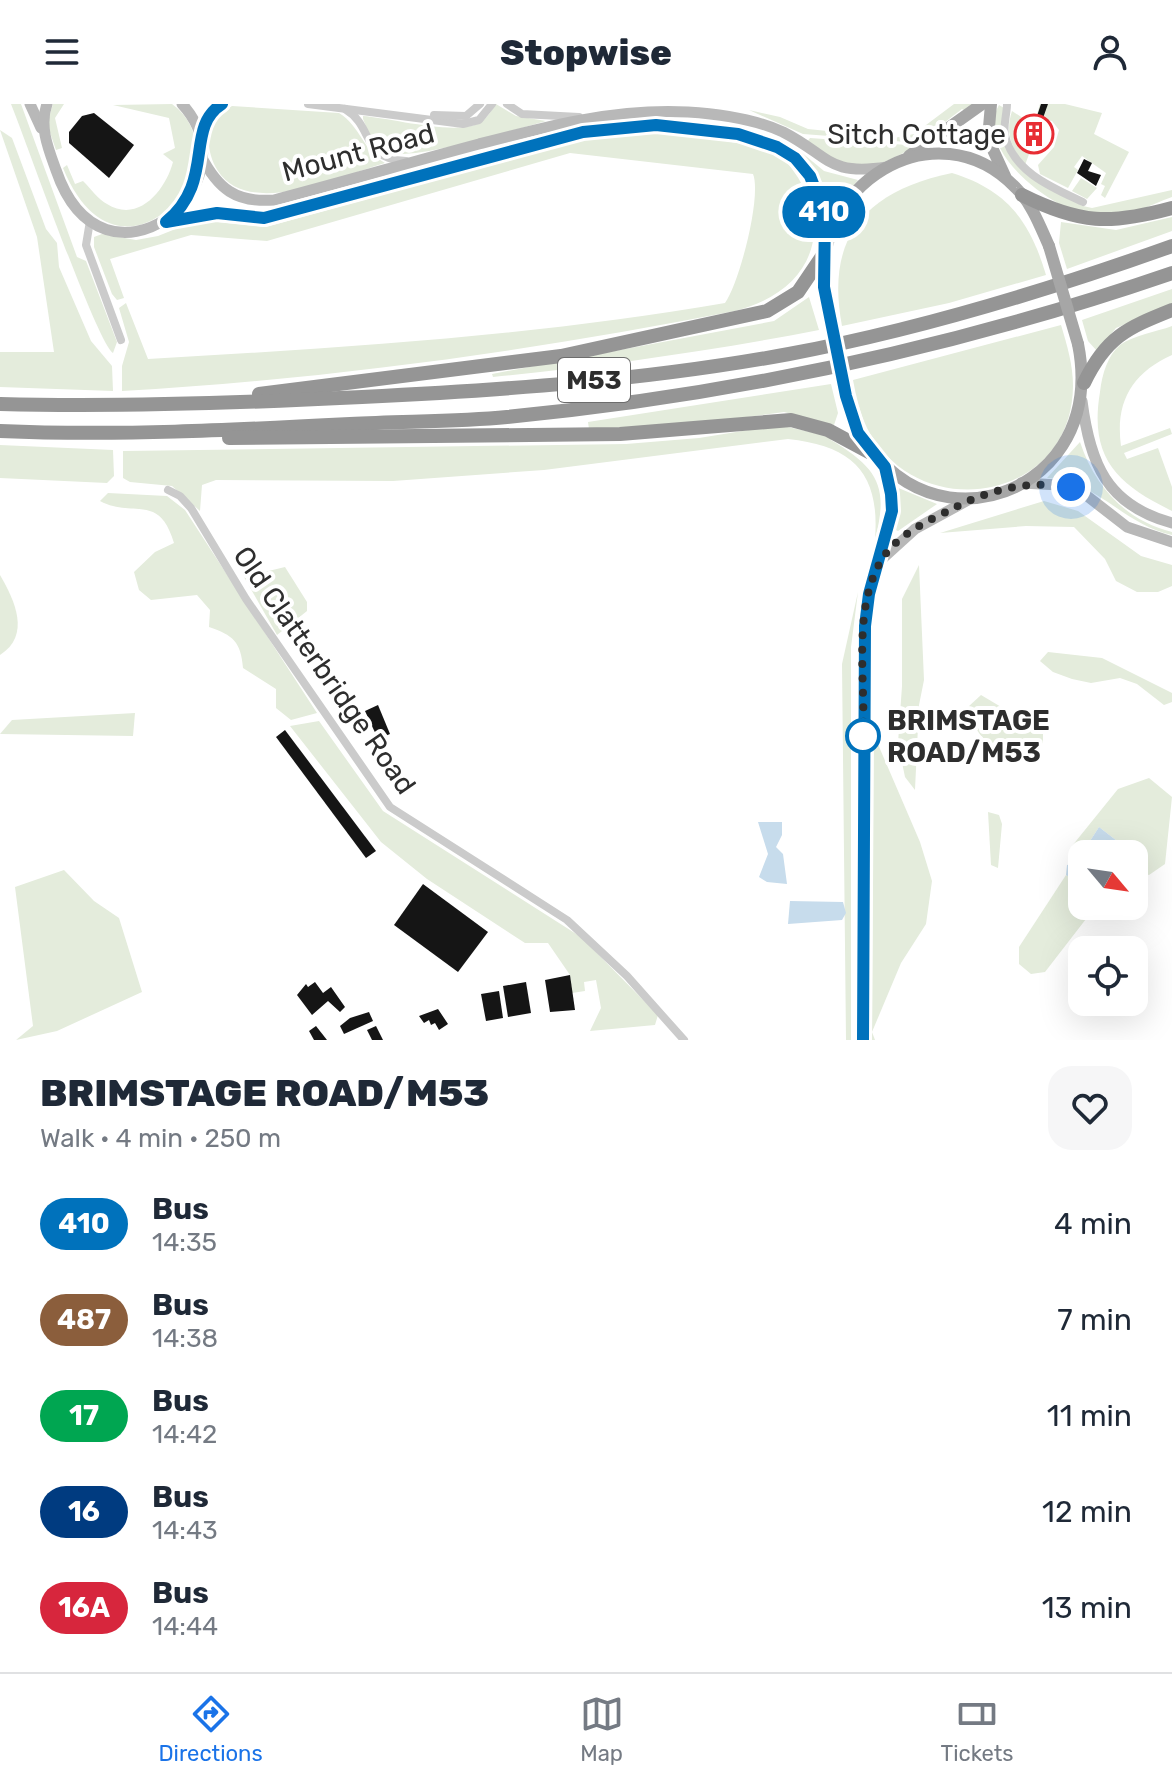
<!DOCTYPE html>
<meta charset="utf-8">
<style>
:root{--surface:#fff;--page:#f6f6f7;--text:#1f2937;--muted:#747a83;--line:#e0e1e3;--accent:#1a73e8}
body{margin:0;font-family:Rubik,sans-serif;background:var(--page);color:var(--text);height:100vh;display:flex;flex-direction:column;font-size:30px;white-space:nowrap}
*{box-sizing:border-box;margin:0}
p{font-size:26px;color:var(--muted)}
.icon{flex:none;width:44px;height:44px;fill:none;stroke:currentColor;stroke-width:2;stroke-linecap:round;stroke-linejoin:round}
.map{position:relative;height:936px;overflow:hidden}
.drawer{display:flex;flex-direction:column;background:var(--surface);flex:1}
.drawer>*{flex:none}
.badge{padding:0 16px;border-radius:26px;font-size:28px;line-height:52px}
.needle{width:52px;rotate:119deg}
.tools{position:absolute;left:1068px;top:736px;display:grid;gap:16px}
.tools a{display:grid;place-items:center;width:80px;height:80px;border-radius:16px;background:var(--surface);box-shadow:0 8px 32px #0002;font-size:40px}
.you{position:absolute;width:40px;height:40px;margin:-20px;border:6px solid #fff;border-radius:50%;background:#1a73e8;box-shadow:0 0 0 12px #1a73e833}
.map>.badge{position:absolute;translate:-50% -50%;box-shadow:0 0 0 4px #fff}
.round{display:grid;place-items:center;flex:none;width:84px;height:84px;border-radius:24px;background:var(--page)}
.headline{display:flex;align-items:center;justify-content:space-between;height:136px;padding:0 40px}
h1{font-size:38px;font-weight:800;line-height:60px}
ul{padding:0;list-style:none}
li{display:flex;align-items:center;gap:24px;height:96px;padding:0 40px}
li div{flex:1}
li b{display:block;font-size:30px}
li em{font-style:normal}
li .badge{min-width:88px;font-weight:700;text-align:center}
header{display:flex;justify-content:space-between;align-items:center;height:104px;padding:0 40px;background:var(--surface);font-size:36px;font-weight:800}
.dock{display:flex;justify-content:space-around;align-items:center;height:112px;border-top:2px solid var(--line);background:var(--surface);font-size:22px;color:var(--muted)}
.dock a{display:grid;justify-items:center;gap:4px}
.dock .on{color:var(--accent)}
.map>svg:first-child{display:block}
.green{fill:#e4ecdc}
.water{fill:#c7dcec}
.building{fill:#151515}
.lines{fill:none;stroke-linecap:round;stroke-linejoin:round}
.street{stroke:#cbcbcb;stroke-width:8}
.secondary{stroke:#b8b8b8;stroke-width:11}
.primary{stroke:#a6a6a6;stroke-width:12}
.highway{stroke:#959595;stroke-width:14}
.primary-bridge{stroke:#a6a6a6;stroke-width:12}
.line-casing{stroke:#fff;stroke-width:18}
.line{stroke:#0072bc;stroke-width:12}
.walk{stroke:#2e2e2e;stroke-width:8;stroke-dasharray:0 14.4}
.stop-dot{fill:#fff;stroke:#0072bc;stroke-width:4}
.labels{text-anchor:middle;stroke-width:8;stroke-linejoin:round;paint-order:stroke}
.shield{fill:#fff;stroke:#6d6d6d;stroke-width:2}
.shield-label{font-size:26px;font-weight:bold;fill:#2e2e2e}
.poi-label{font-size:28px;fill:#2e2e2e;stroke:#fff;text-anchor:end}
.street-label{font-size:28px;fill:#2e2e2e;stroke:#fff}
.stop-label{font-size:28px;font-weight:bold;fill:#2e2e2e;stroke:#fff;text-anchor:start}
</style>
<header><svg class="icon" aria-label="menu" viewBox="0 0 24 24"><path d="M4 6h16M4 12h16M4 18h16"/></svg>Stopwise<svg class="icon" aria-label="person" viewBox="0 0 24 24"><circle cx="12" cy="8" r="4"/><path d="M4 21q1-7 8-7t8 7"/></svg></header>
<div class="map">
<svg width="1172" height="936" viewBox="0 0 1172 936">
<rect width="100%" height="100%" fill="#fff"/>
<g class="green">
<path d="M 11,0 L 21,0 L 77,153 L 86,157 L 117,238 L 113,249 C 97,239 25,34 11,0 Z"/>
<polygon points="53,0 64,0 55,14 62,44 56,46 47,20"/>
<path d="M 172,0 C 249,56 120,204 63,64 L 67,61 L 75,80 L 83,77 C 91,85 98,95 107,100 C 139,120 166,85 173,58 L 163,50 L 175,44 L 169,14 L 113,1 Z"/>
<path d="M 496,0 L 516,12 L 546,17 C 516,25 404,61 381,47 C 371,40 368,26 363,15 L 363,12 C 391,14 456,32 479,19 C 487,15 491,7 496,0 Z"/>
<polygon points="954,0 975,0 967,8 962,5 936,25 907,38 803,30 749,6 780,13 808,25 894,34 914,30"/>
<polygon points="1040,0 1065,0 1102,9 1094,30 1129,48 1105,94 1101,91 1105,82 1101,80 1106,69 1082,52 1074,63 1078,66 1068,84 1040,70 1038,61 1054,43 1059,26 1052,17 1036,14"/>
<path d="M 999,1 L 1004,4 L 1009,49 L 1018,62 L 1037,78 L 1083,102 L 1092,104 L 1172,86 L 1172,93 C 1150,101 1125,115 1102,114 C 1060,113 971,48 999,1 Z"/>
<path d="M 232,2 L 339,9 C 360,22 363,46 385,59 C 340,72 249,115 218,67 C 207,50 207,32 212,14 Z"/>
<path d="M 1012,7 L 1032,20 L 1026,34 L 1034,37 L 1025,61 C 1011,44 1005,28 1012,7 Z"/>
<path d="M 950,17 C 922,37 875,76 838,60 C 827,55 816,45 807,38 L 810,34 L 907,41 Z"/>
<polygon points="0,26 12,34 46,125 57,139 59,163 91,237 112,262 113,287 0,283 0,248 54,248 37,133"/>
<path d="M 642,29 C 668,30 768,37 785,56 C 839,119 815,187 735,207 C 532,247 328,275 122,287 L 122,262 L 129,238 L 119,204 L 126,199 L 148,255 C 340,244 535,232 725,199 C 739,180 762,92 753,70 L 570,49 L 267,137 L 191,131 L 110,155 L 124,194 L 117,196 L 112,190 L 94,143 L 94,133 L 102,130 L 136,136 L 158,132 L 198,116 L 266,123 L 577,37 Z"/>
<polygon points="801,48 824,67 858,76 832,108 817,73 799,51"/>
<path d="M 952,69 C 1007,86 1030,117 1046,171 L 949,199 L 842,222 C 825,132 866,87 952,69 Z"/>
<polygon points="1081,74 1097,84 1087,95 1072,87"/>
<polygon points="1172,113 1172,127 1067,165 1059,139 1061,118 1116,126"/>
<polygon points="1172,185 1172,201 1116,224 1097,247 1088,237 1082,216"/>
<path d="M 809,193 L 819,226 C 711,247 603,262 493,273 L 492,270 L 774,217 Z"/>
<path d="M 1061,221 C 1067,241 1073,261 1073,282 C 1072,398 918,423 867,324 C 860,309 856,292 853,276 Z"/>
<path d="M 1172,222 L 1172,251 C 1132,269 1115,298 1121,342 L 1170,324 L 1172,330 L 1124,349 L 1127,355 L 1158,344 L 1172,383 L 1172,407 C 1116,380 1089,353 1100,288 C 1102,270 1108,251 1120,241 C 1134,231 1156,228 1172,222 Z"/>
<polygon points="831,280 838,309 834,321 784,308 697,320 589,325 588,318"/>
<path d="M 779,321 L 832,333 L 831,336 C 878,364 889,383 875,435 C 880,370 854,342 788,335 L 544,366 L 393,377 L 216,376 L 202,381 L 200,407 L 172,382 L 130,378 L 123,374 L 123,347 L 626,340 L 699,334 Z"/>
<path d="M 1080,338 C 1095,383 1125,416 1172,428 L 1172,431 C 1122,420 1100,378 1047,374 Z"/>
<polygon points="0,341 113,346 114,372 107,379 0,374"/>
<polygon points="896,383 937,400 898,427 894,425 899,397"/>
<path d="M 108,389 L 167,392 L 185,406 L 317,609 L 291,616 L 276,604 L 276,585 L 243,564 C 241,538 233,531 209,523 L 210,506 L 197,491 L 151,496 L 139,486 L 134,468 L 155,448 L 174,439 C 159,388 134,415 100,397 Z"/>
<polygon points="1044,397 1078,407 1141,452 1172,461 1172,482 1158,488 1137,488 1116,477 1105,455 1074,423 1026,422 940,429"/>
<polygon points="919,461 924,576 919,601 915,686 905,673 898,639 902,582 902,495"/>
<polygon points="285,463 307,498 307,507 277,531 244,473"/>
<path d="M 0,471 C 15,497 31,531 0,551 Z"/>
<polygon points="858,488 851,543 851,936 846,936 842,560"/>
<polygon points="1048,548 1102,554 1172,589 1172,598 1164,601 1137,580 1120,574 1091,579 1072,575 1053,568 1040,557"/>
<path d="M 981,591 L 1043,628 L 1043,639 C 1009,663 976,641 968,603 Z"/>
<polygon points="135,609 133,632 0,630 12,616"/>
<polygon points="319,617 383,707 581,833 658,911 655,921 590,927 601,904 596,876 584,878 585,887 572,889 570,871 548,839 525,839 427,775 381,738 290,622"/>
<polygon points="874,631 920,738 932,777 926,820 901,859 872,928 875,936 872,936"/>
<polygon points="1149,674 1172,693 1165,760 1149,771 1134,766 1134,750 1114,750 1117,737 1099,723 1076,759 1072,742 1118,685"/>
<polygon points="988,708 999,711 1002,720 998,764 991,761"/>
<polygon points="64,766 94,797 119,814 142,888 57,927 16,936 33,922 15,783"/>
<polygon points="1066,771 1080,779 1082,775 1082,802 1096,802 1045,868 1031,870 1019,860 1019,843"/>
</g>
<g class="water">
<polygon points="758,718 782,718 782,731 776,743 783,750 787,780 767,778 759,773 768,750"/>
<polygon points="1099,723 1117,737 1114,750 1082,750 1081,780 1066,771 1067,761 1076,759"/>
<polygon points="790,797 843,798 846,809 842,816 788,820"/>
</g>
<g class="building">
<polygon points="1041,0 1048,0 1043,14 1037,12"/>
<polygon points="94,9 134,41 109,74 69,39 69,28 82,12"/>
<polygon points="1033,16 1050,22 1048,27 1042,25 1038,41 1026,34"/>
<polygon points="1084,55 1092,59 1088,67 1101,71 1096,82 1077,69"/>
<polygon points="378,601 390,630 378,635 365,607"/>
<polygon points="285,626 376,747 366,754 276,633"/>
<polygon points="423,780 488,828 458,868 394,821"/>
<polygon points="570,871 575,906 550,908 545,876"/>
<polygon points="315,878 323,889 331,883 345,903 340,908 328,897 312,911 297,891 306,880 308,883"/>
<polygon points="526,878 531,909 508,913 503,882"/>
<polygon points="499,887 503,914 486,917 481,890"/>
<polygon points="438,905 448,920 439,926 435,919 431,921 429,916 424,919 419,912"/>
<polygon points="369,908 373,917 344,930 340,922 350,914"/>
<polygon points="316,922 327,936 314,936 309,927"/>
<polygon points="376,922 383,936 372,936 367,926"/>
</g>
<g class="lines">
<g class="street">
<polyline points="308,0 463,20 479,16 492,0"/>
<polyline points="507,0 522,10 579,13"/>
<path d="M 1007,0 C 1007,10 1003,21 1005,31 C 1013,68 1053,84 1083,98"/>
<path d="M 345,5 C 375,23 360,55 406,57"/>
<polyline points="434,11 466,12 480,0"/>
<polyline points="200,35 205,17 222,0"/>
<polyline points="90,117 86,141 121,236"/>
<polyline points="168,386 180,392 191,404 246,495 390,703 567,816 627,872 684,936"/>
</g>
<g class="secondary">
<polyline points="30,0 41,24"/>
<path d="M 47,0 C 39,22 48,44 56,66 C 103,204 258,82 182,0"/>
<path d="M 201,52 C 218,85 236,99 274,96 C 343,78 411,58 479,40 C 548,22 616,4 688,8 C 719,10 755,15 783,28 C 830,52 827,72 887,63"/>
<polyline points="166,118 217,109 264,114 583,28 656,21 687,22 764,38 795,54 810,72 821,95 825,140"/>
<path d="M 1082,297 C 1090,359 1106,401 1172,419"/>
<polyline points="1021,379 1060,381 1082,388 1127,423 1172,438"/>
<polyline points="882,455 915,425 970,395"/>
<polyline points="863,936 865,522 869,490 892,407 885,363"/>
</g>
<g class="primary">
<polyline points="991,0 988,35 1005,72"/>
<polyline points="909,52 982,0"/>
<path d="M 826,192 C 806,82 936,0 1016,84 C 1032,100 1040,122 1049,142"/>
<path d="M 846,292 C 894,461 1111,405 1078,240"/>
</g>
<g class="highway">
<path d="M 1022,91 C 1080,120 1110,121 1172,104"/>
<path d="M 1084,279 C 1106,233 1127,224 1172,206"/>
<polyline points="259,290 561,252 767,207 798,188 823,151"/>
<path d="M 0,300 C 121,303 242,299 362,293 C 505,286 648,276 789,250 C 918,226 1049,186 1172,142"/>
<path d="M 0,327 C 116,332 234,326 350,320 C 402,317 455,318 507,313 C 734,291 957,243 1172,169"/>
<polyline points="229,334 620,330 791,316 828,326 869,348"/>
</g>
<g class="primary-bridge">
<polyline points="1049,142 1078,240"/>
<polyline points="826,192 846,292"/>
</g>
</g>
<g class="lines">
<defs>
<path id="line" d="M 222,0 C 184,24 216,77 166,118 L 217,109 L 264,114 L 583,28 L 656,21 L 738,30 L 777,43 L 795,54 L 810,72 L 825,111 L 824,183 L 846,292 L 858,329 L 885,363 L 891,390 L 892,407 L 869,490 L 865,522 L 863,936"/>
</defs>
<use href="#line" class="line-casing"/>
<use href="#line" class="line"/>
<path class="walk" d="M 863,632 C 866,578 852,506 881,457 C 896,431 928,417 954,404 C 990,385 1031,376 1071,383"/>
</g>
<defs>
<symbol id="building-ring" viewBox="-11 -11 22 22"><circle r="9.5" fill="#fff" stroke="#e82d34" stroke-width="1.5"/><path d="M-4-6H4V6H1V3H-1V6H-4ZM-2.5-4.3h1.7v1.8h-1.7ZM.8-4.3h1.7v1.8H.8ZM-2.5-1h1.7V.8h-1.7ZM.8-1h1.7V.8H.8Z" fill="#e82d34"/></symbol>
</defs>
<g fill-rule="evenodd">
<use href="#building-ring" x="1012" y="8" width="44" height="44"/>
</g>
<circle class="stop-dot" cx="863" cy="632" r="16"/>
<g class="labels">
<rect class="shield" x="558" y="254" width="72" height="44" rx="6"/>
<g class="shield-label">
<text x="594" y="285">M53</text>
</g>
<g class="poi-label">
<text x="1006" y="40">Sitch Cottage</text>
</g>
<g class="street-label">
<text transform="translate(358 48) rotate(-15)" y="10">Mount Road</text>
<text transform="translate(325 566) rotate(55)" y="10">Old Clatterbridge Road</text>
</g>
<g class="stop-label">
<text x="887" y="626">BRIMSTAGE<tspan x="887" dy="32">ROAD/M53</tspan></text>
</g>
</g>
</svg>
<div class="tools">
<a><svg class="needle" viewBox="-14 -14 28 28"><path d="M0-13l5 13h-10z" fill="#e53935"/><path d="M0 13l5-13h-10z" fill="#747a83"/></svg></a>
<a><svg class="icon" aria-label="locate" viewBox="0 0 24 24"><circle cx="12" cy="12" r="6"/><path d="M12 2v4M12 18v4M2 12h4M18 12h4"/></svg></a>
</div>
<div class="you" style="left:1071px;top:383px"></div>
<b class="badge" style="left:824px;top:108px;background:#0072bc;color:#fff">410</b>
</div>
<section class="drawer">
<div class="headline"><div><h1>BRIMSTAGE ROAD/M53</h1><p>Walk · 4 min · 250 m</p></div><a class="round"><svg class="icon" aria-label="heart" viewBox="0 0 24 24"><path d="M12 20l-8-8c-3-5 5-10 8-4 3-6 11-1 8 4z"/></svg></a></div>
<ul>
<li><span class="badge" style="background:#0072bc;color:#fff">410</span><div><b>Bus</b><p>14:35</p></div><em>4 min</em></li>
<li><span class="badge" style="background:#8b5e3c;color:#fff">487</span><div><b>Bus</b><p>14:38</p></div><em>7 min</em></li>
<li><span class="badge" style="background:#00a651;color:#fff">17</span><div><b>Bus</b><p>14:42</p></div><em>11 min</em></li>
<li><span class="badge" style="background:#003b80;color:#fff">16</span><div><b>Bus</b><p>14:43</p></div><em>12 min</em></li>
<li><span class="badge" style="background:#d7263d;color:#fff">16A</span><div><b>Bus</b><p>14:44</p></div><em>13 min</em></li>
</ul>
</section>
<nav class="dock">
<a class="on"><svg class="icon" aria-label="directions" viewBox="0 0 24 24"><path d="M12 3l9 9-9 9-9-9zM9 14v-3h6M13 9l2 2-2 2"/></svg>Directions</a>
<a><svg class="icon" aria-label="map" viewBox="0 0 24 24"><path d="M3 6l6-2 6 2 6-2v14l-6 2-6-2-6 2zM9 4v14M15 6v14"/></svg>Map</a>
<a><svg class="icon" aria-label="tickets" viewBox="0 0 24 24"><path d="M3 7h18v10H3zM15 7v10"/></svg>Tickets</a>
</nav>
